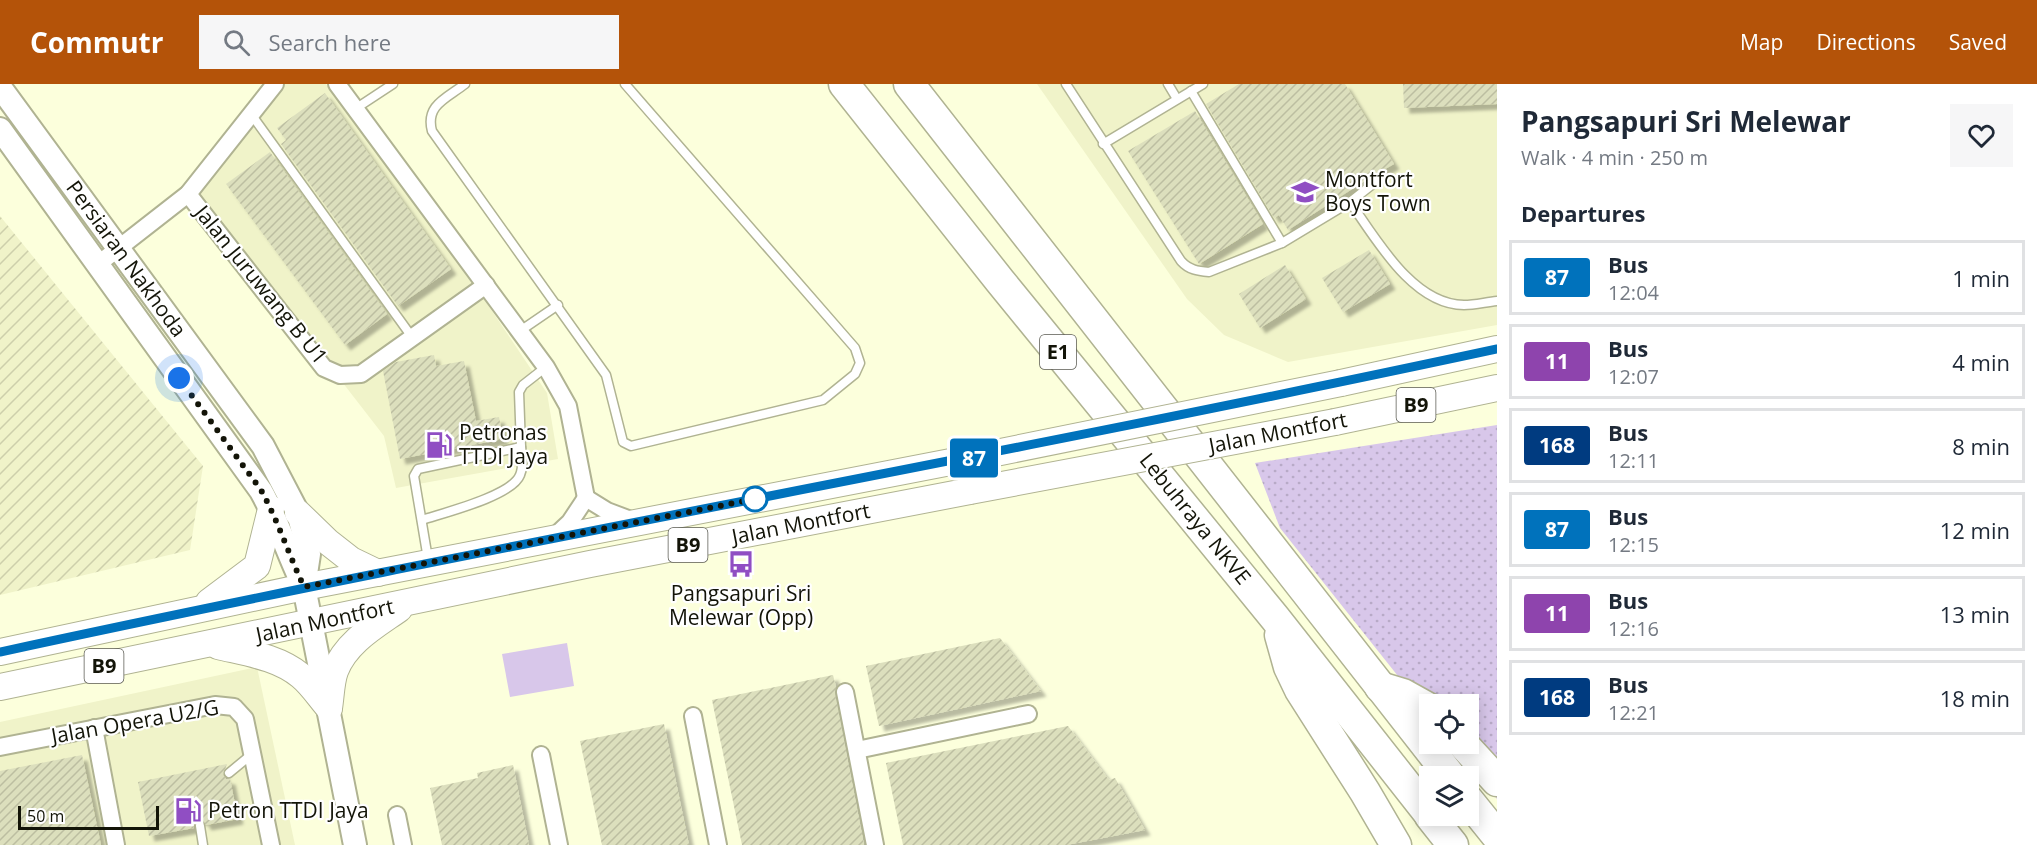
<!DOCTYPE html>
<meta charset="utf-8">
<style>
:root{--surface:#fff;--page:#f6f6f7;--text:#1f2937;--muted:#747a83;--line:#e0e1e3;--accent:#b45309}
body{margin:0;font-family:"Open Sans",sans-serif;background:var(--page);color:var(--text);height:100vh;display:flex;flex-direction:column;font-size:22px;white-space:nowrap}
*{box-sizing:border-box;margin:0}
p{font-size:20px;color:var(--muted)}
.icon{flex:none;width:33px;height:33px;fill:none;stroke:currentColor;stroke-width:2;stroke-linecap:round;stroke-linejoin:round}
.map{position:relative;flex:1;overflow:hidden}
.details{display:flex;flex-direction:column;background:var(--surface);width:540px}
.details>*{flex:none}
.badge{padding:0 12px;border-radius:4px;font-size:21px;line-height:39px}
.controls{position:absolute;left:1419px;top:610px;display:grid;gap:12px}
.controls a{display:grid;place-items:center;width:60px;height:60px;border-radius:0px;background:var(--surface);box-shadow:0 3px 15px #0003;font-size:30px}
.scale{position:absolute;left:18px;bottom:15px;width:141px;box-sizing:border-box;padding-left:6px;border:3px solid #131408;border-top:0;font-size:16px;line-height:21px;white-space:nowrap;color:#131408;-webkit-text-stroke:4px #fff;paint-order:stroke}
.you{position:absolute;width:30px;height:30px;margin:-15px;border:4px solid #fff;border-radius:50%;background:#1a73e8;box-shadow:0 0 0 9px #1a73e833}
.map>.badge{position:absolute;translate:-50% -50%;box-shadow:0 0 0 3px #fff}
h2{padding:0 24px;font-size:22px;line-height:54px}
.round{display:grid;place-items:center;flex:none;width:63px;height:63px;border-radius:0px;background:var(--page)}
.overview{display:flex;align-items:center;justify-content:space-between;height:102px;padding:0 24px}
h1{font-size:28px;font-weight:700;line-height:45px}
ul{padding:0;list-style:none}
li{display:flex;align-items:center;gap:18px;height:75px;margin:0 12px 9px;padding:0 12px;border:3px solid var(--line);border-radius:0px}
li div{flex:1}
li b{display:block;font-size:22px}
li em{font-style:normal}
li .badge{min-width:66px;font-weight:700;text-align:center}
header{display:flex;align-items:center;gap:36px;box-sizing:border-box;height:84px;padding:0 30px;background:var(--accent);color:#fff}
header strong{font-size:28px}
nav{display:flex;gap:33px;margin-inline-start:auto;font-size:21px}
.search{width:420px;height:54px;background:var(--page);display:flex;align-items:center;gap:15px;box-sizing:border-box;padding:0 21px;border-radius:0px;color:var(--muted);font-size:22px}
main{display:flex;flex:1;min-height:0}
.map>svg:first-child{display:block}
.built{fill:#f0f3c9}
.industrial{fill:url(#industrial-furrows)}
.grass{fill:url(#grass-dots)}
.pitch{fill:#d8c7ea}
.building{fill:url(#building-hatch);filter:url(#shadow)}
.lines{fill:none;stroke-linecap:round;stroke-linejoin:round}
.lane-casing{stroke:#b0b392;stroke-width:11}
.street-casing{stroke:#b0b392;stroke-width:20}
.secondary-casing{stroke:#b0b392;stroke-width:26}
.primary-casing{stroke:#b0b392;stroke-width:28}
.highway-casing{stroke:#b0b392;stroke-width:33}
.lane{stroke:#fff;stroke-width:8}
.street{stroke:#fff;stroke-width:16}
.secondary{stroke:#fff;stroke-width:22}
.primary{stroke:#fff;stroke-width:26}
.highway{stroke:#fff;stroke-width:30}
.primary-bridge-casing{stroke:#b0b392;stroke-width:28;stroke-linecap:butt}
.primary-bridge{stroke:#fff;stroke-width:26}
.line-casing{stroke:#fff;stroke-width:14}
.line{stroke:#0072bc;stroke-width:9}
.walk{stroke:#131408;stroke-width:6;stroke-dasharray:0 10.8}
.stop-dot{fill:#fff;stroke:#0072bc;stroke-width:3}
.labels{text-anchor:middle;stroke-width:4.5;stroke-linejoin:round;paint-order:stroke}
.shield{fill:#fff;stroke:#5a5a52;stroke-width:1.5}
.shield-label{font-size:20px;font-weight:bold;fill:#131408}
.poi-label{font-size:21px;fill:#131408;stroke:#fff;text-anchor:start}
.street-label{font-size:21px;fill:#131408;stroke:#fff}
</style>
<header>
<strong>Commutr</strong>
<div class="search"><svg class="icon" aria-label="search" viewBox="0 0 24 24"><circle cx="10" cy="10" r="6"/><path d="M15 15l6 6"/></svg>Search here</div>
<nav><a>Map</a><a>Directions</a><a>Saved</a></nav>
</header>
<main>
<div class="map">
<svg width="1497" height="761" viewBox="0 0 1497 761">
<defs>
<pattern id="industrial-furrows" width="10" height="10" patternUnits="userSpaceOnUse" patternTransform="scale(1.5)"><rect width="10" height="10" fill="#f0f3c9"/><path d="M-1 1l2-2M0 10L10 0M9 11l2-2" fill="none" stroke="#cdcfab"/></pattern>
<pattern id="grass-dots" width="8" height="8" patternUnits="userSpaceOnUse" patternTransform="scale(1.5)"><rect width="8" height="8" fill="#d8c7ea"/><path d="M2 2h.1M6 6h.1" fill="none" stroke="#b8aac7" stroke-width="1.8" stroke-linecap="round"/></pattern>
<pattern id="building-hatch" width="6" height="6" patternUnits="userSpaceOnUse" patternTransform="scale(1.5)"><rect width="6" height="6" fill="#dcdfbd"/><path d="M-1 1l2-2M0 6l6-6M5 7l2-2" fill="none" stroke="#bcbea1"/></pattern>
<filter id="shadow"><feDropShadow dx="5.5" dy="5.5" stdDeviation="1.5" flood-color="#0004"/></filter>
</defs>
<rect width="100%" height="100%" fill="#fcffdc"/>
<g class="built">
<polygon points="284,0 326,0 486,218 547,309 558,375 396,404 384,352 198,112"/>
<polygon points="1037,0 1497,0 1497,241 1288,278 1224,251 1187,215"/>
<polygon points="257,583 295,761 0,761 0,638"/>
</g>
<polygon class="industrial" points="0,132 203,382 190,466 0,511"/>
<polygon class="grass" points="1497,341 1497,715 1453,660 1468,660 1468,621 1430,621 1429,631 1280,444 1255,379"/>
<polygon class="pitch" points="567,559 574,602 510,613 502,570"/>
<g class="building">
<polygon points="1239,0 1345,0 1394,80 1374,91 1288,146 1279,131 1274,134 1206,20"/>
<polygon points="1403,0 1497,0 1497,20 1404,24"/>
<polygon points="325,9 451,185 398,222 281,60 286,56 277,44"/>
<polygon points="1195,27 1263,140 1199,180 1128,67"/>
<polygon points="270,68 387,230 345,261 226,100"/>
<polygon points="1369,166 1390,200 1343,228 1322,194"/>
<polygon points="1285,181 1306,215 1260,244 1239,210"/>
<polygon points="434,271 436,282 464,277 476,337 499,333 503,355 400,375 383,287 396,278"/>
<polygon points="1000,554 1041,607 879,642 866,582"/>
<polygon points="833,591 836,603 835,610 864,761 742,761 712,616"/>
<polygon points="664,640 689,761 602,761 580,657"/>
<polygon points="1068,642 1109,696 1115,694 1145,746 1066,761 903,761 886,679"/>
<polygon points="82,671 101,761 0,761 0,687"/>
<polygon points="227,680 223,691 226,695 230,695 238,735 206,741 203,736 198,736 194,739 194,744 149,752 138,698"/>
<polygon points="513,681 529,761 442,761 430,704 478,694 477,689"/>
</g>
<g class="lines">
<defs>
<g id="lane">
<path d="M 465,0 C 447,14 425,21 432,47 L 606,291 L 623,358 L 631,362 L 823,316 L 855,290 L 860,279 L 855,264 L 625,0"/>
<path d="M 1066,0 L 1181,177 C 1189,186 1198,187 1209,188 L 1282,159 L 1350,118 L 1378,96"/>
<polyline points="1168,0 1177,15"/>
<polyline points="1191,7 1282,159"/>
<polyline points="355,25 393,0"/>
<polyline points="251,30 412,253"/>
<polyline points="1103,60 1203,0"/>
<path d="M 1350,118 C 1376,155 1413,221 1464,221 C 1475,221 1486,218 1497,217"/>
<polyline points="520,247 558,221"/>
<path d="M 422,436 C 443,429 512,412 520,391 C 524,382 522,372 521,363"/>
<polyline points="428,475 414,392 418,385 521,363 519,308 523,301 546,283"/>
<polyline points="229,689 252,670"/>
<polyline points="200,742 203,761"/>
</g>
<g id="street">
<polyline points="337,0 546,283 568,322 586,414"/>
<polyline points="188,110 324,284 340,291 361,290 486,201"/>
<polyline points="97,181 188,110 275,0"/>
<polyline points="586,414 607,427 636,438"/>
<polyline points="554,453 570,438 586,414"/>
<polyline points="845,608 875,761"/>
<polyline points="693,632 718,761"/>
<polyline points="94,644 116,761"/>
<polyline points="0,663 215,621 234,623 245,635 271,761"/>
<polyline points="857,666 1028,630"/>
<polyline points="541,671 559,761"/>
<polyline points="397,731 403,761"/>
</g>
<g id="secondary">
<polyline points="0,3 263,362 298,429 309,470 304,503"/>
<path d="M 0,45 L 261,407 C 278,437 288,471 304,503 L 355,761"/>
</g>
<g id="primary">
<polyline points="1341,299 1497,265"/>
<polyline points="1335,338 1497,304"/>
<polyline points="298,429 328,458 351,476 378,489"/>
<polyline points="209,518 257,482 271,425"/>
<path d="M 218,562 C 247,569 278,573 301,592 C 312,601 320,614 329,624"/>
<polyline points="0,568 304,503 961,376"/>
<polyline points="0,603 590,480 970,407"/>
<path d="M 329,624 C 331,612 331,598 335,587 C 346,558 375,542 399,525"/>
</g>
<g id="highway">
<polyline points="844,0 1000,197 1275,534 1430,731"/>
<polyline points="909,0 1451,693"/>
<polyline points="1280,551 1289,583 1300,606 1365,708 1396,761"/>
<polyline points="1380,603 1403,610 1430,625"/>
<polyline points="1463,660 1497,697"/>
<polyline points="1468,716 1497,752"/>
<polyline points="1430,732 1453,761"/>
</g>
</defs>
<use href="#lane" class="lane-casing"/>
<use href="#street" class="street-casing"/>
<use href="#secondary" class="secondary-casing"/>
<use href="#primary" class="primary-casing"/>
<use href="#highway" class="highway-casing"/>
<use href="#lane" class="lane"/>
<use href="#street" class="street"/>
<use href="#secondary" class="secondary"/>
<use href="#primary" class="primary"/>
<use href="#highway" class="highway"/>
<defs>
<g id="primary-bridge">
<polyline points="961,376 1341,299"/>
<polyline points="970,407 1335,338"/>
</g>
</defs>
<use href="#primary-bridge" class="primary-bridge-casing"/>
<use href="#primary-bridge" class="primary-bridge"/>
</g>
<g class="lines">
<defs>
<path id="line" d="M 0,568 C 498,460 999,372 1497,265"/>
</defs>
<use href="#line" class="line-casing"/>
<use href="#line" class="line"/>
<path class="walk" d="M 179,294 L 261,406 C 278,437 289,471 304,503 L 755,415"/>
</g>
<defs>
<symbol id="school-bare" viewBox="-9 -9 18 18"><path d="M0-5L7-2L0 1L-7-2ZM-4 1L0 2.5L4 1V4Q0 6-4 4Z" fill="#904ec3" stroke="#fff" stroke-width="2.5" paint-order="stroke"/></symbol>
<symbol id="fuel-bare" viewBox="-9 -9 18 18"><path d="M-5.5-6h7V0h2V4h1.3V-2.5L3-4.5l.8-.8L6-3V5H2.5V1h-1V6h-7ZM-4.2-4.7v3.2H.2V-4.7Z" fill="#904ec3" stroke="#fff" stroke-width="2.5" paint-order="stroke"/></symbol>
<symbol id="bus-bare" viewBox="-9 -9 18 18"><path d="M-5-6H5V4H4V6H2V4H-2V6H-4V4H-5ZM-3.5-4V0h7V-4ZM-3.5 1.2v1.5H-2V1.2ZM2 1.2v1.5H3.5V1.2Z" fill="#904ec3" stroke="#fff" stroke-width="2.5" paint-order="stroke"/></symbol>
</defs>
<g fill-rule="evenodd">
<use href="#school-bare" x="1286" y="89" width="38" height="38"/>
<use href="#fuel-bare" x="420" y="342" width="38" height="38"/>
<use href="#bus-bare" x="722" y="461" width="38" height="38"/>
<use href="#fuel-bare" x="169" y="708" width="38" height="38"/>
</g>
<circle class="stop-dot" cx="755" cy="415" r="12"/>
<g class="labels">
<g class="shield">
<rect x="1040" y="251" width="36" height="34" rx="4.5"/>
<rect x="1396.5" y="304" width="39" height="34" rx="4.5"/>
<rect x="668.5" y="444" width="39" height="34" rx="4.5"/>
<rect x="84.5" y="565" width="39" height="34" rx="4.5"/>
</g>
<g class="shield-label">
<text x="1058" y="275">E1</text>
<text x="1416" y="328">B9</text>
<text x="688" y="468">B9</text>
<text x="104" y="589">B9</text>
</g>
<g class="poi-label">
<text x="1325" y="103">Montfort<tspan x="1325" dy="24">Boys Town</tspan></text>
<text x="459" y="356">Petronas<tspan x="459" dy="24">TTDI Jaya</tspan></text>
<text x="741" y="517" text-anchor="middle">Pangsapuri Sri<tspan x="741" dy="24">Melewar (Opp)</tspan></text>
<text x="208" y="734">Petron TTDI Jaya</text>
</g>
<g class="street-label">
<text transform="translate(126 175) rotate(54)" y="7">Persiaran Nakhoda</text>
<text transform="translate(261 201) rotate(51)" y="7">Jalan Juruwang B U1</text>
<text transform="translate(1278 349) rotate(-11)" y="7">Jalan Montfort</text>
<text transform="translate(1195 435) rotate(51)" y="7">Lebuhraya NKVE</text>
<text transform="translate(801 440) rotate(-11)" y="7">Jalan Montfort</text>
<text transform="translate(325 537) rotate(-12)" y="7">Jalan Montfort</text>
<text transform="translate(135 638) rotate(-10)" y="7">Jalan Opera U2/G</text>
</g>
</g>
</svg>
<div class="controls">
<a><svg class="icon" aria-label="locate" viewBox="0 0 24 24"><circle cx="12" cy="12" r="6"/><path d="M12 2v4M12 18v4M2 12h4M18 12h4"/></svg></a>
<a><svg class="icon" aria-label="layers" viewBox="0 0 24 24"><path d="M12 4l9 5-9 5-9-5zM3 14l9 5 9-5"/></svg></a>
</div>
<div class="scale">50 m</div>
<div class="you" style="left:179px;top:294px"></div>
<b class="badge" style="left:974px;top:374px;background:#0072bc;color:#fff">87</b>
</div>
<section class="details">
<div class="overview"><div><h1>Pangsapuri Sri Melewar</h1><p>Walk · 4 min · 250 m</p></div><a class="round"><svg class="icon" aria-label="heart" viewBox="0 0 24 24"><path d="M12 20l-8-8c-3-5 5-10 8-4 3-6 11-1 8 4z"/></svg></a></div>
<h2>Departures</h2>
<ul>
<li><span class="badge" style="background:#0072bc;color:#fff">87</span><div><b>Bus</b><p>12:04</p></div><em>1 min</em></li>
<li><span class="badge" style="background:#8e44ad;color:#fff">11</span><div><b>Bus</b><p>12:07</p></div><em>4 min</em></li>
<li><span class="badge" style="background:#003b80;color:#fff">168</span><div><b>Bus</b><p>12:11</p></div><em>8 min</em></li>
<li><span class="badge" style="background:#0072bc;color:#fff">87</span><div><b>Bus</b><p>12:15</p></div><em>12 min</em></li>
<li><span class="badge" style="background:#8e44ad;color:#fff">11</span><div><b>Bus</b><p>12:16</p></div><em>13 min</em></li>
<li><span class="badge" style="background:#003b80;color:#fff">168</span><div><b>Bus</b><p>12:21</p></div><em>18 min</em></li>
</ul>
</section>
</main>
